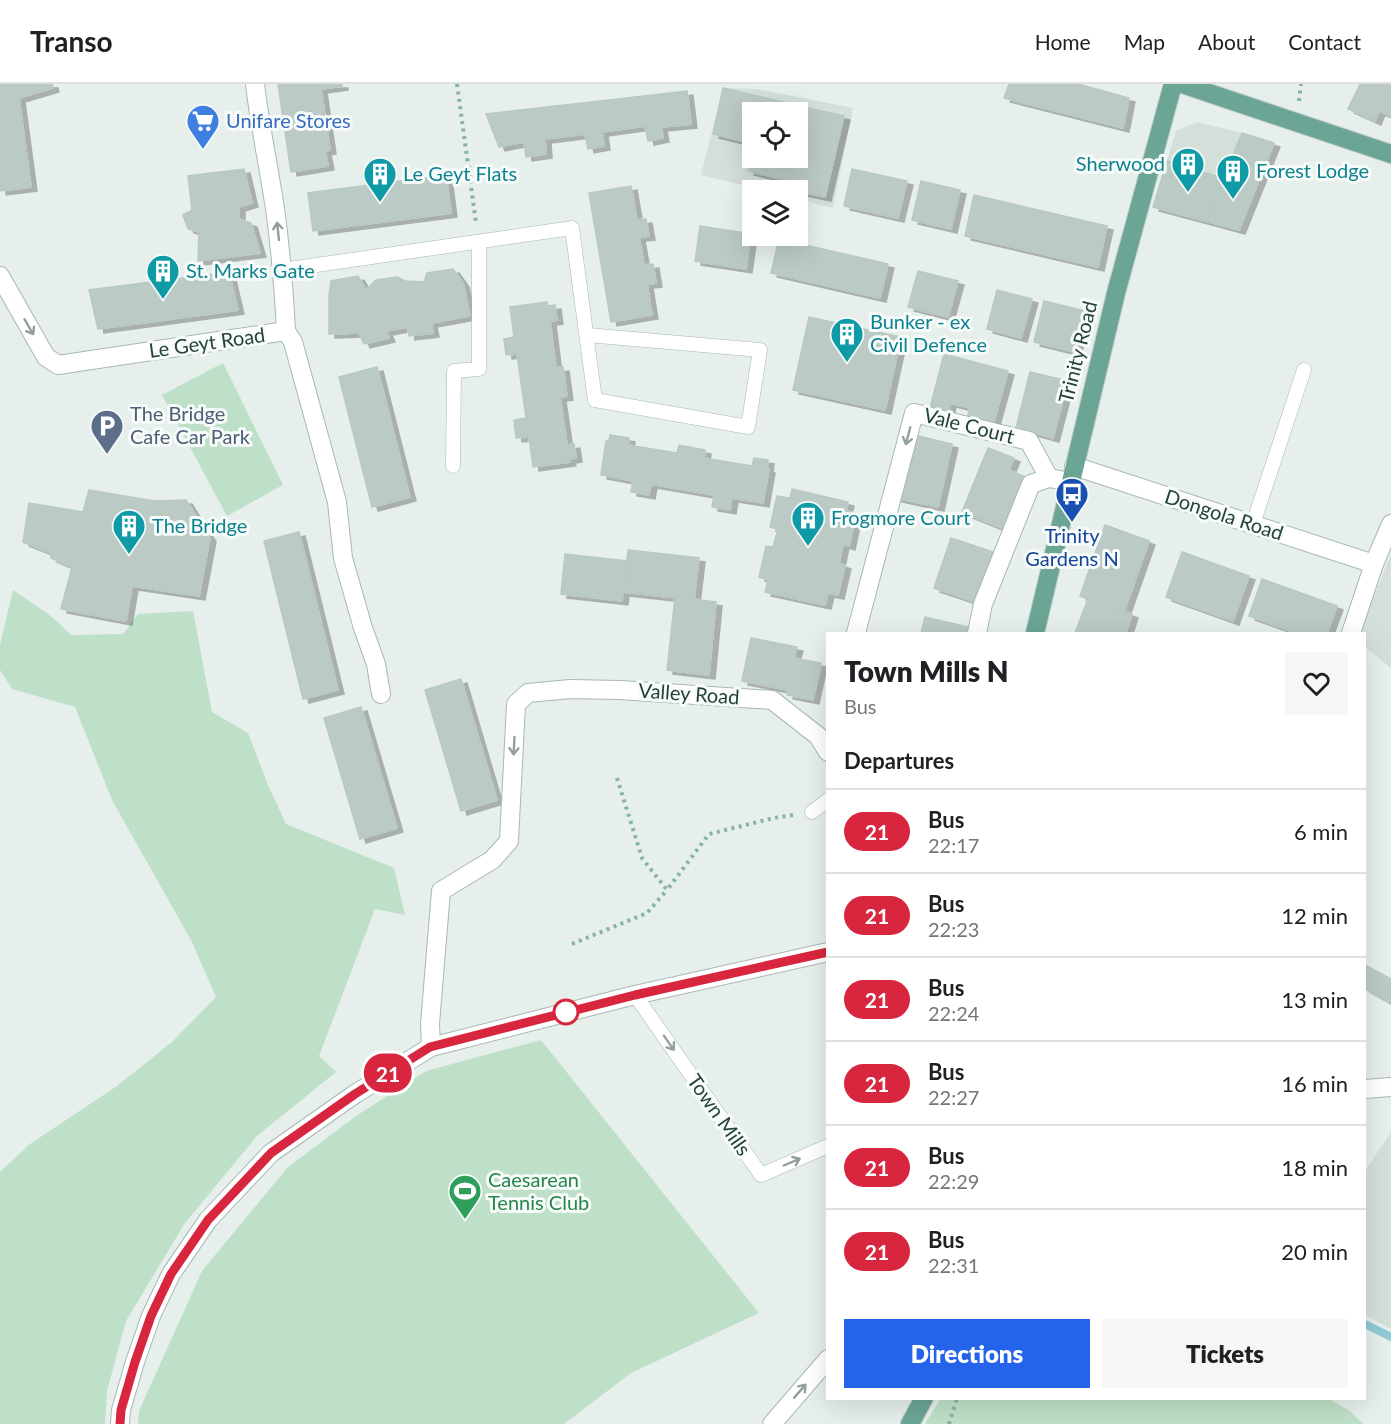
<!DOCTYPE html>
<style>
:root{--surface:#fff;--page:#f6f6f6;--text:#202124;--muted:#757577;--line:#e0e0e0;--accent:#2563eb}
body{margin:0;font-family:Lato,sans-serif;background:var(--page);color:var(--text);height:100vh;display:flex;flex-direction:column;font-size:22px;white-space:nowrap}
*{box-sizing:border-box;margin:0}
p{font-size:20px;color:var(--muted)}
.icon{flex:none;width:33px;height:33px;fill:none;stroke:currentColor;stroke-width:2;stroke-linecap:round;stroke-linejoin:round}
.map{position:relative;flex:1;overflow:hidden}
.drawer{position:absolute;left:826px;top:548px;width:540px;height:768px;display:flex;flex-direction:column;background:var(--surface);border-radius:0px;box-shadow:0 6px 24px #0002}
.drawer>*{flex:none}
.badge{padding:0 12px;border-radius:20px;font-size:21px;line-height:39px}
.controls{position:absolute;left:742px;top:18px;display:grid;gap:12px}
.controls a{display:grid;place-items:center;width:66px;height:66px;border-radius:0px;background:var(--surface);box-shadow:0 6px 24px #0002;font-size:30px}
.map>.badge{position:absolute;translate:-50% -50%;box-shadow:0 0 0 3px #fff}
h2{padding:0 18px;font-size:22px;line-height:54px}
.round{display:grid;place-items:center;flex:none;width:63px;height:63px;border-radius:0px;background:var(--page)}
.overview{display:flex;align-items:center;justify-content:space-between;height:102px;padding:0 18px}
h1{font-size:28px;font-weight:800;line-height:45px}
.primary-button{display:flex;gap:12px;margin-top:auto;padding:12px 18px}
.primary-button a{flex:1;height:69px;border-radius:0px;background:var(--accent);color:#fff;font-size:24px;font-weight:800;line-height:69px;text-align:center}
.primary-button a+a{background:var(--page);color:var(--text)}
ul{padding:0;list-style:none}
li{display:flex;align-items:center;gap:18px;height:84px;padding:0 18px;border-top:2px solid var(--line)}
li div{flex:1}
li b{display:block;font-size:22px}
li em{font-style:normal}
li .badge{min-width:66px;font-weight:700;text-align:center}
header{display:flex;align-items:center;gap:36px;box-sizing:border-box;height:84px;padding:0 30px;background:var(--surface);border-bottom:2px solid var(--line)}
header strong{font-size:28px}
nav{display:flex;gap:33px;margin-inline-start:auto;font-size:21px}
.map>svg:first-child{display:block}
.built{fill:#d4dfda;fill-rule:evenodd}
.green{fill:#bfe0c8}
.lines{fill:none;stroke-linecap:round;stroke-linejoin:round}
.stream{stroke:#8ec9d4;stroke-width:8}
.building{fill:#bbcac4;stroke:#b8c9c2;stroke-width:1.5;filter:url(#shadow)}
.service-casing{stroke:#a8b8b2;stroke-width:15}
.pedestrian-casing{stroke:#a8b8b2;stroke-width:20}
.minor-casing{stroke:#a8b8b2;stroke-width:20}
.primary-casing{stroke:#c2cac8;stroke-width:20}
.path{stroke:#86b3a5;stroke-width:4;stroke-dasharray:3 4.5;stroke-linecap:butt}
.service{stroke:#fff;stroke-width:14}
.pedestrian{stroke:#fff;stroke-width:18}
.minor{stroke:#fff;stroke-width:18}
.primary{stroke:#6aa596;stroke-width:18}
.oneway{stroke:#92a09c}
.line-casing{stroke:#fff;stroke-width:14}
.line{stroke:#d7263d;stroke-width:9}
.stop-dot{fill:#fff;stroke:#d7263d;stroke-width:3}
.labels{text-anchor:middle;stroke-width:6;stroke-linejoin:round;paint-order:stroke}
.shop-label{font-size:20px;fill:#366cbe;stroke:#f7fbf9;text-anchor:start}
.culture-label{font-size:20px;fill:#0d838f;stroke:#f7fbf9;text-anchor:start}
.street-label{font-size:20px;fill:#24423a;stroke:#f7fbf9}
.service-label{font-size:20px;fill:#4e5e75;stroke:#f7fbf9;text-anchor:start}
.transit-label{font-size:20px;fill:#164399;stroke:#f7fbf9}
.leisure-label{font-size:20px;fill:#27864d;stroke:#f7fbf9;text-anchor:start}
</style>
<header>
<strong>Transo</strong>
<nav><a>Home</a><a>Map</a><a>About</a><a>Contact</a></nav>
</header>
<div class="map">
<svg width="1391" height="1340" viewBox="0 0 1391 1340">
<defs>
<filter id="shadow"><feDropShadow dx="6" dy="4" stdDeviation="0" flood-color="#0004"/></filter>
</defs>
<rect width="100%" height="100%" fill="#e6efeb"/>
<g class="built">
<path d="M 723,4 L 757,5 L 853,24 L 833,124 L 798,115 L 798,106 L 763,106 L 701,91 ZM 753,28 L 798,28 L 798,74 L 753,74 Z"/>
<polygon points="1197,38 1242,49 1223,94 1167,77 1176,47"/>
<polygon points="1390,472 1391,472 1391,584 1365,563 1365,549 1360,549"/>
<polygon points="1391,1048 1391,1245 1365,1231 1365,1087"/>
</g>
<g class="green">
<polygon points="223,279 283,401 227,432 162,311"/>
<polygon points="13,506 51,532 71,551 123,550 138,530 193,527 212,628 248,649 268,701 286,740 394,784 405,831 375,825 319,972 336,988 257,1052 185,1139 126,1237 107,1307 105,1340 0,1340 0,1088 30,1060 117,1002 172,958 216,913 192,858 112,716 75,623 12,605 0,586 0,561"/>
<polygon points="541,956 759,1229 631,1289 564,1340 138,1340 139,1327 202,1187 287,1084 356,1032 426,987"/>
<polygon points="941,1314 1328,1314 1350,1327 1363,1340 925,1340"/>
</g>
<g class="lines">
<polyline class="stream" points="1365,1240 1391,1253"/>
</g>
<g class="building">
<polygon points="0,0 52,0 53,4 19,14 31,103 0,107"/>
<polygon points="278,0 342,0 342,2 321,5 330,66 325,67 328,82 291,88"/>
<polygon points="1009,0 1078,0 1129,14 1123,44 1004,14"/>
<polygon points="1360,0 1391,0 1391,32 1379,27 1375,37 1348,25"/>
<polygon points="723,4 844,32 825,113 787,105 789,97 748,87 753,67 753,74 798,74 798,28 753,28 753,60 713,50"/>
<polygon points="687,7 691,40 661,43 663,54 648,57 645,42 602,48 604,62 588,65 585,50 545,55 546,70 526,73 524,58 499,63 486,30"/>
<polygon points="1242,49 1274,59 1239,146 1206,137"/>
<polygon points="1167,77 1223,94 1206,137 1153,123"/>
<polygon points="244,85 252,119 239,123 239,135 251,139 260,169 198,177 199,148 188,145 183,131 192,126 188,92"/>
<polygon points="852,85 907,97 898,134 844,122"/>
<polygon points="446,91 451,129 313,147 308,109"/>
<polygon points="921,97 960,106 951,145 912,136"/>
<polygon points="631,102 637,136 646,135 649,152 639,153 644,181 653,180 656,199 647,200 652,231 611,238 589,109"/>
<polygon points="974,111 1107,142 1098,183 965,152"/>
<polygon points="700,142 751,150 746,185 695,177"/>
<polygon points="779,155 888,180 880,214 771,189"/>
<polygon points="453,185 463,199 470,232 431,239 433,249 409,252 408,243 386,247 389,254 364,260 359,249 329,250 329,212 331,197 358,192 366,206 376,196 397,193 405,197 424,198 427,189"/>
<polygon points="918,187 958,197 948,233 908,223"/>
<polygon points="229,188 238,226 98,245 89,206"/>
<polygon points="997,206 1032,215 1021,254 987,245"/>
<polygon points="1044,217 1085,227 1075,268 1034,258"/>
<polygon points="547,218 547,222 555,221 557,236 550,237 556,284 563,283 567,312 560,313 567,361 574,360 576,374 569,375 570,378 533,383 529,353 516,354 514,336 526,334 517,270 506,271 504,255 514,253 510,223"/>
<polygon points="809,233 901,253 885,326 793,306"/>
<polygon points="944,270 1008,287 993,341 967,334 970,324 950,319 948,329 930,324"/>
<polygon points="377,283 410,413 372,423 339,293"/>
<polygon points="1030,288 1068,297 1053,354 1016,344"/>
<polygon points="910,350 952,360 938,423 896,414"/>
<polygon points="610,351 629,354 628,361 677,369 679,361 705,366 704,374 752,382 754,374 768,376 767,385 769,385 763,419 732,414 730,426 712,423 714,411 651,400 649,411 631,408 633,397 601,391 606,357 609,357"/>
<polygon points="988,364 1014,374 1009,386 1025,393 1004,445 962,428"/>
<polygon points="792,405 848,418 846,427 856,429 849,462 843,460 839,479 845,481 838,511 828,509 825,521 765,508 768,496 759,493 766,462 773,463 778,445 770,443 777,412 790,414"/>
<polygon points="89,406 154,417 186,416 210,454 199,512 132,502 126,537 61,525 72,483 51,474 51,469 23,458 29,419 83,428"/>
<polygon points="1105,441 1149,457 1124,528 1080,512"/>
<polygon points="299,448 338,606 303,615 264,457"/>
<polygon points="951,454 993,468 976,518 934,504"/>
<polygon points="628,466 699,474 694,516 624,508"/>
<polygon points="1182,468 1249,492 1233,537 1166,513"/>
<polygon points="565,470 627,477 622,517 561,510"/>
<polygon points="1262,495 1337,522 1327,549 1297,549 1249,532"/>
<polygon points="675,513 716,518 709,591 667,586"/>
<polygon points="1088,515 1132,530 1126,549 1075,549"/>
<polygon points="925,533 968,543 967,549 921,549"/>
<polygon points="751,554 797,563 794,574 821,579 813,616 787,611 788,606 742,597"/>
<polygon points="461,595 497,716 461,727 425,606"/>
<polygon points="361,623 397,744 360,755 324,634"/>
<polygon points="1365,881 1391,895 1391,915 1389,918 1365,905"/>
</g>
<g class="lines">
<defs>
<g id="service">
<polyline points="282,186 572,144 595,316 748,343 760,266 587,251"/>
<polyline points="453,382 454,287 479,285 479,158"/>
<polyline points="1253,440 1304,286"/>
<polyline points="812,728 828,716"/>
<polyline points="635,911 761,1091 828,1062"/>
</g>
<polyline id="pedestrian" points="286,247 293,258 337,418 343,474 363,544 376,580 381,610"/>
<g id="minor">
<path d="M 0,192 L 46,273 L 58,281 L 286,247 C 284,209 281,170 276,132 C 270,88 260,44 255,0"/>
<polyline points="1074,382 1374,480"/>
<polyline points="856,549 914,329 1029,357 1049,394"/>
<polyline points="977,549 983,520 1031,400 1049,394 1060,396"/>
<polyline points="1351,549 1374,480 1391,440"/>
<polyline points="431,963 430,940 441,807 492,776 509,757 516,620 528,609 570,605 620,606 772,616 818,652 828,668"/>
<polyline points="1365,1005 1391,1003"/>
<polyline points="120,1340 121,1326 135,1278 151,1232 171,1190 208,1136 271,1069 355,1010 431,963 635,911 828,868"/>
<polyline points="772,1340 828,1275"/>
</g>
<g id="primary">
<polyline points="1182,0 1391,70"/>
<polyline points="1035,549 1116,209 1173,0"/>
<polyline points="910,1340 924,1314"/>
</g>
</defs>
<use href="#service" class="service-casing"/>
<use href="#pedestrian" class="pedestrian-casing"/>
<use href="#minor" class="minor-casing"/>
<use href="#primary" class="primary-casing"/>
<g class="path">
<polyline points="457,0 476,139"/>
<polyline points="1299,17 1301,0"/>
<polyline points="617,694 642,774 667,806 709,750 774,734 793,731"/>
<polyline points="572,860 647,829 667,806"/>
<polyline points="949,1340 957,1314"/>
</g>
<use href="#service" class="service"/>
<use href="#pedestrian" class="pedestrian"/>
<use href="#minor" class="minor"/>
<use href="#primary" class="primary"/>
</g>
<defs><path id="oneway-shaft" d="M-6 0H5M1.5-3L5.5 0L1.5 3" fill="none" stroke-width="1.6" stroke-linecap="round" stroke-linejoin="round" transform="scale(1.5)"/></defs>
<g class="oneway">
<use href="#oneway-shaft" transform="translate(278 147) rotate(-96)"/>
<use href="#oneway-shaft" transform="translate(29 243) rotate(60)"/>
<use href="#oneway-shaft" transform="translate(908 352) rotate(105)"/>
<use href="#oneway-shaft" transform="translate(514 662) rotate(93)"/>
<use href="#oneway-shaft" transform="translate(669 959) rotate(55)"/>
<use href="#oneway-shaft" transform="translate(792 1078) rotate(-23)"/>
<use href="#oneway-shaft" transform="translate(800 1307) rotate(-49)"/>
</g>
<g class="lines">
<defs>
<polyline id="line" points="120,1340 121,1326 135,1278 151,1232 171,1190 208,1136 271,1069 355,1010 430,963 635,911 828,868"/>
</defs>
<use href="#line" class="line-casing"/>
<use href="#line" class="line"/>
</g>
<defs>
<symbol id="supermarket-pin" viewBox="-11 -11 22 30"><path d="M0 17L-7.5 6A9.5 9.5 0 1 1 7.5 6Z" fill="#3f7fe0" stroke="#f7fbf9"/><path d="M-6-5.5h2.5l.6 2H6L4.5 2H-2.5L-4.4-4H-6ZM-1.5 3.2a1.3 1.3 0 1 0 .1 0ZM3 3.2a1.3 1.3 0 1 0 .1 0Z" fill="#fff"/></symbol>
<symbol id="building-pin" viewBox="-11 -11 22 30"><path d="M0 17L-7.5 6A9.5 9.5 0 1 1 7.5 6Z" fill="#0f9aa8" stroke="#f7fbf9"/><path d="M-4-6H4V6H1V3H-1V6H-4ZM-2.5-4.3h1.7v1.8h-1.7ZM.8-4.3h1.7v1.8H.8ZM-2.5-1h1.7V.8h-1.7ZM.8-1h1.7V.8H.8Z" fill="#fff"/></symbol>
<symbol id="parking-pin" viewBox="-11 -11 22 30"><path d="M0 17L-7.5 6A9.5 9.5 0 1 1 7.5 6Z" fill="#5c6f8a" stroke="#f7fbf9"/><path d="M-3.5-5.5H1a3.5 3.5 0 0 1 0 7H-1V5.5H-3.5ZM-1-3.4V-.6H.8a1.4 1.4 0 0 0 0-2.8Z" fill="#fff"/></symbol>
<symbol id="bus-pin" viewBox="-11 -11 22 30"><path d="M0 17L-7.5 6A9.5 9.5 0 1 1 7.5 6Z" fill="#1a4fb4" stroke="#f7fbf9"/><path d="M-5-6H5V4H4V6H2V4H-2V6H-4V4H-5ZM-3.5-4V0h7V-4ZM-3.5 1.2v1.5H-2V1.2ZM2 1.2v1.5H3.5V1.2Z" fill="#fff"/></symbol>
<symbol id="stadium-pin" viewBox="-11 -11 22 30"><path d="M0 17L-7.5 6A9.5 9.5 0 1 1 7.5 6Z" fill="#2e9e5b" stroke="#f7fbf9"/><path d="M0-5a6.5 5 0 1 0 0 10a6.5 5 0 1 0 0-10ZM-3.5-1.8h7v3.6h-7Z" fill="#fff"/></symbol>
</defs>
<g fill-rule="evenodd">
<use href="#supermarket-pin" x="184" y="18" width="38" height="52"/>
<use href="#building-pin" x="1169" y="61" width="38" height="52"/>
<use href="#building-pin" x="1214" y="68" width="38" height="52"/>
<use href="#building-pin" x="361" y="71" width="38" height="52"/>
<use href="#building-pin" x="144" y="168" width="38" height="52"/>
<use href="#building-pin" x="828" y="231" width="38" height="52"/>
<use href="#parking-pin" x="88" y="323" width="38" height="52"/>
<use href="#bus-pin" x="1053" y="391" width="38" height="52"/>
<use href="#building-pin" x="789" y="415" width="38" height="52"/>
<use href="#building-pin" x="110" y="423" width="38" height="52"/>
<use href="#stadium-pin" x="446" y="1088" width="38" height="52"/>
</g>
<circle class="stop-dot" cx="566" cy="928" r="12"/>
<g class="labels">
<g class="shop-label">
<text x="226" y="44">Unifare Stores</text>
</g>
<g class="culture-label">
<text x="1165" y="87" text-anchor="end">Sherwood</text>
<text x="1256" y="94">Forest Lodge</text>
<text x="403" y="97">Le Geyt Flats</text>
<text x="186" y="194">St. Marks Gate</text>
<text x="870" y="245">Bunker - ex<tspan x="870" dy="23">Civil Defence</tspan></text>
<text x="831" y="441">Frogmore Court</text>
<text x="152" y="449">The Bridge</text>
</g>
<g class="street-label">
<text transform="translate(207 259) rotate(-8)" y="7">Le Geyt Road</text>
<text transform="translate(1078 268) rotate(-76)" y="7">Trinity Road</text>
<text transform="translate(969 342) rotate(14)" y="7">Vale Court</text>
<text transform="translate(1224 431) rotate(18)" y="7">Dongola Road</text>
<text transform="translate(689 610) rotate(4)" y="7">Valley Road</text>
<text transform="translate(719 1031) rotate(55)" y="7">Town Mills</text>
</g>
<g class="service-label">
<text x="130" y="337">The Bridge<tspan x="130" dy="23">Cafe Car Park</tspan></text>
</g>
<g class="transit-label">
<text x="1072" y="459">Trinity<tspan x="1072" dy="23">Gardens N</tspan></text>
</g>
<g class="leisure-label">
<text x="488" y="1103">Caesarean<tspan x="488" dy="23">Tennis Club</tspan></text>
</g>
</g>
</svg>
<div class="controls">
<a><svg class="icon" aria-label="locate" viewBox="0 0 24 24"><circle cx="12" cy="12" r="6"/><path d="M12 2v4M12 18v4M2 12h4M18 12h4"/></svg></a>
<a><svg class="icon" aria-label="layers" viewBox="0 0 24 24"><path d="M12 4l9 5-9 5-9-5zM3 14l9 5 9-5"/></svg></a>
</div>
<b class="badge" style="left:388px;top:989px;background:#d7263d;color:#fff">21</b>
<section class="drawer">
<div class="overview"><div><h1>Town Mills N</h1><p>Bus</p></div><a class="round"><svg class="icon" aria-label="heart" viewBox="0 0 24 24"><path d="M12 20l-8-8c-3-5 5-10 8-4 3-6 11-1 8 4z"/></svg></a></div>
<h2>Departures</h2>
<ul>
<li><span class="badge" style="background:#d7263d;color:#fff">21</span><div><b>Bus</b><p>22:17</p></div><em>6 min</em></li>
<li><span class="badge" style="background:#d7263d;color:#fff">21</span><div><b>Bus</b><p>22:23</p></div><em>12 min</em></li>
<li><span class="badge" style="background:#d7263d;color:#fff">21</span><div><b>Bus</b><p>22:24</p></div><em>13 min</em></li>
<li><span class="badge" style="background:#d7263d;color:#fff">21</span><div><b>Bus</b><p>22:27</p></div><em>16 min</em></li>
<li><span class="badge" style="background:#d7263d;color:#fff">21</span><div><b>Bus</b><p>22:29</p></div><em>18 min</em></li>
<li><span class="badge" style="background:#d7263d;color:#fff">21</span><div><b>Bus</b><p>22:31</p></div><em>20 min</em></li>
</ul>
<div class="primary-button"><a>Directions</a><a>Tickets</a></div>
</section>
</div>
